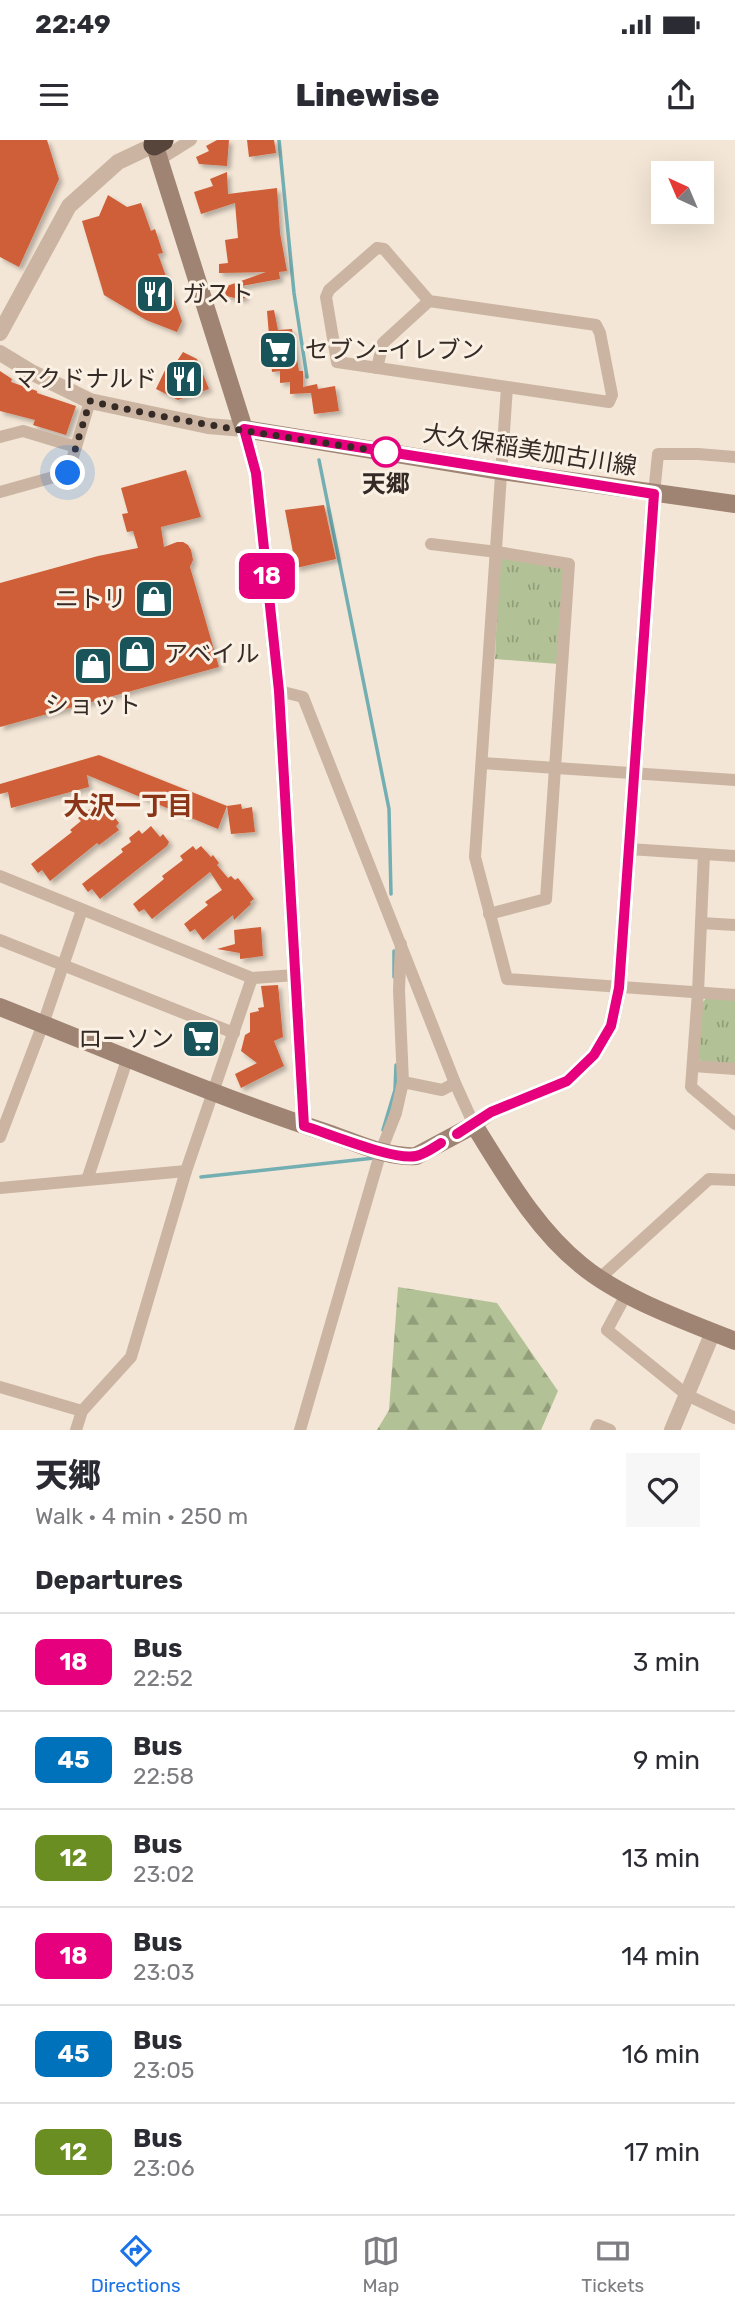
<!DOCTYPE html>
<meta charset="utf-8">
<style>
:root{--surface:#fff;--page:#f7f7f7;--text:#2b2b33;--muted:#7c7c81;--line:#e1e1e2;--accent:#1a73e8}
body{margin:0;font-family:Rubik,"Noto Sans JP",sans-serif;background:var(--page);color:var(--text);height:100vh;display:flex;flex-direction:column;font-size:26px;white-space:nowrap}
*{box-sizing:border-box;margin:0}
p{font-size:23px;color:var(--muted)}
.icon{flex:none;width:38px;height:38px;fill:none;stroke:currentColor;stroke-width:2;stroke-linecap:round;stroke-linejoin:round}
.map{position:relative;height:1290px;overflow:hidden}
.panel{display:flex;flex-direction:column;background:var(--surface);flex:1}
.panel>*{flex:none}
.badge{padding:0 14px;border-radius:10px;font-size:24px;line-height:46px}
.needle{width:46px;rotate:316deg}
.buttons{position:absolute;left:651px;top:21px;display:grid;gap:14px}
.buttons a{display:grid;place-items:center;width:63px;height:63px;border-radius:0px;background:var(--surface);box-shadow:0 7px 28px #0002;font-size:35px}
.you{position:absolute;width:35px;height:35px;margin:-18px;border:5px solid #fff;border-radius:50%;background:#1a73e8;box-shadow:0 0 0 10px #1a73e833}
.map>.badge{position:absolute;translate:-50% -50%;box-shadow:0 0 0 4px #fff}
h2{padding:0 35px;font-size:26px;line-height:63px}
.round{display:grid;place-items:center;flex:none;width:74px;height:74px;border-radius:0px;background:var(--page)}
.summary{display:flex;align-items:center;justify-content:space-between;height:119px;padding:0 35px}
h1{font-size:33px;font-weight:800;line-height:52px}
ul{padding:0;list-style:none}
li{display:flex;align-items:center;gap:21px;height:98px;padding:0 35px;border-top:2px solid var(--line)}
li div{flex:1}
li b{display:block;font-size:26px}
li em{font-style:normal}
li .badge{min-width:77px;font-weight:700;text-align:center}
.status{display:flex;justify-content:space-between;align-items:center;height:49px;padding:0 35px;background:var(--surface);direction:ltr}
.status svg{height:19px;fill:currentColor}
header{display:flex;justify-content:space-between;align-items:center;height:91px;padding:0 35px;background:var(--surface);font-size:32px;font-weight:800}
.tabs{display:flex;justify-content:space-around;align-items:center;height:98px;border-top:2px solid var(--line);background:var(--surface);font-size:19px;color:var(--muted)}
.tabs a{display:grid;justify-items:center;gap:4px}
.tabs .selected{color:var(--accent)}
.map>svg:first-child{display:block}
.forest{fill:url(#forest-firs)}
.park{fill:url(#park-tufts)}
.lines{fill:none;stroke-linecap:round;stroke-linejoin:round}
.stream{stroke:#73aeb2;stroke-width:3.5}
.building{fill:#cf5f38;filter:url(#shadow)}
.minor{stroke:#cbb5a2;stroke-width:12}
.tertiary{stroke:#cbb5a2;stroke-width:16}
.secondary{stroke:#9f8473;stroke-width:18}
.motorway{stroke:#57443b;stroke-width:21}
.line-casing{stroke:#fff;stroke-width:16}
.line{stroke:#e6007e;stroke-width:10}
.walk{stroke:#352a25;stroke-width:7;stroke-dasharray:0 12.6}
.stop-dot{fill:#fff;stroke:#e6007e;stroke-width:3.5}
.labels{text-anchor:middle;stroke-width:6;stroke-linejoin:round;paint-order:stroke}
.poi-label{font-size:24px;fill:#352a25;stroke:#faf0e3;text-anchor:start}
.street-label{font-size:24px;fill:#352a25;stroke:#faf0e3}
.stop-label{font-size:24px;font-weight:bold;fill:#352a25;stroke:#faf0e3}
.neighbourhood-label{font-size:26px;font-weight:bold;fill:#8a3518;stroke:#faf0e3}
</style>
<div class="status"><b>22:49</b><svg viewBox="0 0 49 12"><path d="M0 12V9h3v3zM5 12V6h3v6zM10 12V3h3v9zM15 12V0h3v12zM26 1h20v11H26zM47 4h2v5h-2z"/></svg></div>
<header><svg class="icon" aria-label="menu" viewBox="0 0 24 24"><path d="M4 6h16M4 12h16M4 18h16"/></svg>Linewise<svg class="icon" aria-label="share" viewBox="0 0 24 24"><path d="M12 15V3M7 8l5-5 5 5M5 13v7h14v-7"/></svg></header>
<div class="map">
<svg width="735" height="1290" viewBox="0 0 735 1290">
<defs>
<pattern id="forest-firs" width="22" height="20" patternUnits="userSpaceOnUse" patternTransform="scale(1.75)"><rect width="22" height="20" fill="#b3c296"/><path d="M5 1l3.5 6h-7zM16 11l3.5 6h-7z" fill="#929e7a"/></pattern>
<pattern id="park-tufts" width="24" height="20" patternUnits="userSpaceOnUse" patternTransform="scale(1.75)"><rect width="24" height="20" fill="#b3c296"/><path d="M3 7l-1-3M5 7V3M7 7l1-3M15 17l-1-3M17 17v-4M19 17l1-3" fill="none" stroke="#929e7a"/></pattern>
<filter id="shadow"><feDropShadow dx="3.5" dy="3.5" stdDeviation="2" flood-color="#0004"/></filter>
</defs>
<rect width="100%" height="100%" fill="#f3e6d6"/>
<polygon class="forest" points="398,1147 497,1163 558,1251 541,1290 377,1290 389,1270"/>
<g class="park">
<polygon points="505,416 564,429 558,524 495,519 499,420"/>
<polygon points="707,857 735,859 735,924 700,922 698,916 702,863"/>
</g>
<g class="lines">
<g class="stream">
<polyline points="279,0 294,153 307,237"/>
<polyline points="319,320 389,669 391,754"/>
<polyline points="394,811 394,837"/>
<polyline points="383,990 395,950 396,925"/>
<polyline points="201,1037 374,1018"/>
</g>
</g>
<g class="building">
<polygon points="0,0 47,0 59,39 19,127 0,117"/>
<polygon points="217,0 229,0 227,26 199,24 196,17 209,11 206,6"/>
<polygon points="247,0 274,0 276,13 249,17"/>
<polygon points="227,32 228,54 277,48 280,93 287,131 279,132 280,139 242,146 246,158 239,159 226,156 224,147 266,132 219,133 219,124 228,123 225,100 238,98 235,63 201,74 194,52 213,46 210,39"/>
<polygon points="108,55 127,67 141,63 151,91 155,89 163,113 158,114 182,181 177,192 146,180 104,155 82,81 99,76"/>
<polygon points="274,170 278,190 292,189 299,231 303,231 303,247 317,244 318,249 335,246 339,271 314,274 311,253 290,254 290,242 280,243 280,231 272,232 267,171"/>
<polygon points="183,212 197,219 209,249 178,260 156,249 167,226 175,224"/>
<polygon points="0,231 12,239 11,242 37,251 37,253 76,266 66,295 33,285 35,280 0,271"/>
<polygon points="186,330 201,377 161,387 164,407 177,402 183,402 188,405 191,410 193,420 190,427 219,527 0,587 0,443 98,416 138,408 133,391 127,392 122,374 128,373 121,348"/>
<polygon points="324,365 336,419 296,428 285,370"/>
<polygon points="99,615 227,666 218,689 87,635 89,647 11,668 8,652 0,654 0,644"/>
<polygon points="241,664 242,669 252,667 255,692 231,694 227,666"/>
<polygon points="100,667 109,677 112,674 119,683 116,686 119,690 99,705 97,703 50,741 42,730 38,733 31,724 72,692 70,690 81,681 78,678 90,669 93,672"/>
<polygon points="151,686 160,697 163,694 169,702 167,706 100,759 92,749 88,752 82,744 123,712 121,709 131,702 129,698 139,690 142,694"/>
<polygon points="193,706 196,710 201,706 211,717 213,715 219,723 217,725 228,738 231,736 235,740 238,738 254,759 250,762 251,764 234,780 233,775 203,800 195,789 190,792 184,784 208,765 205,762 222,750 210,732 152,779 144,769 139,772 133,764 164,739 162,736 183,720 180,716"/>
<polygon points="261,787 263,816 240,819 240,813 217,809 235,804 234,790"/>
<polygon points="278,845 283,897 274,901 284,926 241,948 235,934 257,923 241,911 245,895 250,892 250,873 259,871 258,868 264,867 261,846"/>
<polygon points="194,887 216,895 210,912 186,904"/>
</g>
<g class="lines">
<g class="minor">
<polyline points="159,20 191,0"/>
<polyline points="377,228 383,203 429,161"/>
<polyline points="507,247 609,262 612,255 600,193 596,185 429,161 384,109 377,108 329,150 326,157 337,222 507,247 475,717 507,839 735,855"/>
<polyline points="0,297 23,291 76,307"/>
<polyline points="0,352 68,333 90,261"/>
<polyline points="654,354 658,314 698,314 735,317"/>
<polyline points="431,404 497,412 569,424 546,759 489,774"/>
<polyline points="279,551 303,557 455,943 474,985"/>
<polyline points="482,623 735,640"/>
<polyline points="629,709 735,716"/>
<polyline points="704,714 698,852 691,947 735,984"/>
<polyline points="0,736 252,838 296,835"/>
<polyline points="701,783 735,785"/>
<polyline points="0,800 234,893"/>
<polyline points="693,926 735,929"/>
<polyline points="403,942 442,950 455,943"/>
<polyline points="0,997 43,884 82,770"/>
<polyline points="87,1040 128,917"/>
<polyline points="0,1048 186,1031"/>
<polyline points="600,1138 709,1039 735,1040"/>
<polyline points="627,1153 607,1190 687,1255 735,1278"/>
<polyline points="0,1247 82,1271 131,1217 186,1031 252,838"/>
<polyline points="76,1290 82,1271"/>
<polyline points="300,1290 381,1011 396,973 403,942 399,850 401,804"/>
<polyline points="596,1290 598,1285 610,1290"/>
</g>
<g class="tertiary">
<polyline points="0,193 69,66 118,22 154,5"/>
<polyline points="0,213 33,233 90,261 208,286 244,289 256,333 279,551 304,986"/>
<polyline points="474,985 491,972 567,941 594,915 611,886 619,848 654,354"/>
<polyline points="672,1290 713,1192"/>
</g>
<g class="secondary">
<polyline points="153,0 244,289 501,331 735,364"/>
<path d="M 0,867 C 109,910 217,957 328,993 C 355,1002 387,1018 416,1016 L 474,985 C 505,1034 535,1088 581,1125 C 622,1159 686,1181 735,1201"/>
</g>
<polyline class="motorway" points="154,5 163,0"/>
</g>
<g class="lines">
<defs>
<path id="line" d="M 441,1003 C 433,1008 425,1014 416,1016 C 394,1021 328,993 304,986 L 279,551 L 256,333 L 244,289 L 654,354 L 619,848 L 611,886 L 594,915 L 567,941 L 491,972 L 457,994"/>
</defs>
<use href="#line" class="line-casing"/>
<use href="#line" class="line"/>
<path class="walk" d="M 68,333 L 90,261 C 192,285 295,298 398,314 L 386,312"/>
</g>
<defs>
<symbol id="restaurant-square" viewBox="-11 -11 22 22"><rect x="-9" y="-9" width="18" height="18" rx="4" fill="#185459" stroke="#faf0e3"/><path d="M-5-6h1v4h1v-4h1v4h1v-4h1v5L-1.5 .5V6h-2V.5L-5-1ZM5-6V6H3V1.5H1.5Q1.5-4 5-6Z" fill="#fff"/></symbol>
<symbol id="supermarket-square" viewBox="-11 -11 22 22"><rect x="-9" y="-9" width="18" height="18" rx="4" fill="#185459" stroke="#faf0e3"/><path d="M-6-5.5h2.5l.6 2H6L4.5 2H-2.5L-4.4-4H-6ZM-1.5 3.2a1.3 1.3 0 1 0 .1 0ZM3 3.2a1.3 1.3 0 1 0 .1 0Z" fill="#fff"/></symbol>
<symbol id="shop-square" viewBox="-11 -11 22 22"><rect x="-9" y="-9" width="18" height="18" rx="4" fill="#185459" stroke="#faf0e3"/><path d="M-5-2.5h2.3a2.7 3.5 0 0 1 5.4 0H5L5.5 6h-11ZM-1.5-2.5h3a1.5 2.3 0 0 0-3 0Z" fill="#fff"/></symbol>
</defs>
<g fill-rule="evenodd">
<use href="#restaurant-square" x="133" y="132" width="44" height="44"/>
<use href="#supermarket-square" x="256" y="188" width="44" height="44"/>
<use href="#restaurant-square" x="162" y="217" width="44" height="44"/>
<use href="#shop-square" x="132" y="437" width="44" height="44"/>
<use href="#shop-square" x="115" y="492" width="44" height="44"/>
<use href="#shop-square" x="71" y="504" width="44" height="44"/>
<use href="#supermarket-square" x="179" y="877" width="44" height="44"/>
</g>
<circle class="stop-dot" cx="386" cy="312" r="14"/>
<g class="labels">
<g class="poi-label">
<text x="182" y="162">ガスト</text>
<text x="305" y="218">セブン-イレブン</text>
<text x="157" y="247" text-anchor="end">マクドナルド</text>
<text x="127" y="467" text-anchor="end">ニトリ</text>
<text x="164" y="522">アベイル</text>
<text x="93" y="573" text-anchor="middle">ショット</text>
<text x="174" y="907" text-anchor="end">ローソン</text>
</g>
<g class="street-label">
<text transform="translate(530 310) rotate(9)" y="8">大久保稲美加古川線</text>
</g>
<g class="stop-label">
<text x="386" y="352">天郷</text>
</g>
<g class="neighbourhood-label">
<text x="128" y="675">大沢一丁目</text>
</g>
</g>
</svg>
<div class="buttons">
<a><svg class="needle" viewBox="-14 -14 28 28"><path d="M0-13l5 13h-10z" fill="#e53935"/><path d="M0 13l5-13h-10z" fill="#7c7c81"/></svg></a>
</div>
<div class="you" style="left:68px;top:333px"></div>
<b class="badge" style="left:267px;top:436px;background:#e6007e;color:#fff">18</b>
</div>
<section class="panel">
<div class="summary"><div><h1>天郷</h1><p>Walk · 4 min · 250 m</p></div><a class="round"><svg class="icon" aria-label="heart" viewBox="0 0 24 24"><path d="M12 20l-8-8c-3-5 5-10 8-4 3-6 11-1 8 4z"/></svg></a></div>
<h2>Departures</h2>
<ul>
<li><span class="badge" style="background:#e6007e;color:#fff">18</span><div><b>Bus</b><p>22:52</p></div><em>3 min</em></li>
<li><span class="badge" style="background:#0072bc;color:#fff">45</span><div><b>Bus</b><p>22:58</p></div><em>9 min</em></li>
<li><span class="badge" style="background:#6b8e23;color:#fff">12</span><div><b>Bus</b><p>23:02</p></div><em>13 min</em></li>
<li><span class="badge" style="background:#e6007e;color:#fff">18</span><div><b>Bus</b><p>23:03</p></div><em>14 min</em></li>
<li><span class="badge" style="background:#0072bc;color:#fff">45</span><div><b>Bus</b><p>23:05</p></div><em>16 min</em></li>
<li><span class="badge" style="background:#6b8e23;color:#fff">12</span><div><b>Bus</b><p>23:06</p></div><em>17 min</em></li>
</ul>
</section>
<nav class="tabs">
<a class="selected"><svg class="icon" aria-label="directions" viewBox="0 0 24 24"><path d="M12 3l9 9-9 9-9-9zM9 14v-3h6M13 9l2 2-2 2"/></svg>Directions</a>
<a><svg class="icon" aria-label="map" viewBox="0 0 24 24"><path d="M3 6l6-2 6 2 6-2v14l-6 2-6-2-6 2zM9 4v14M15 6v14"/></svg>Map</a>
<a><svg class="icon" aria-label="tickets" viewBox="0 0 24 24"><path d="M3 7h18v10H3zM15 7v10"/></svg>Tickets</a>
</nav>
